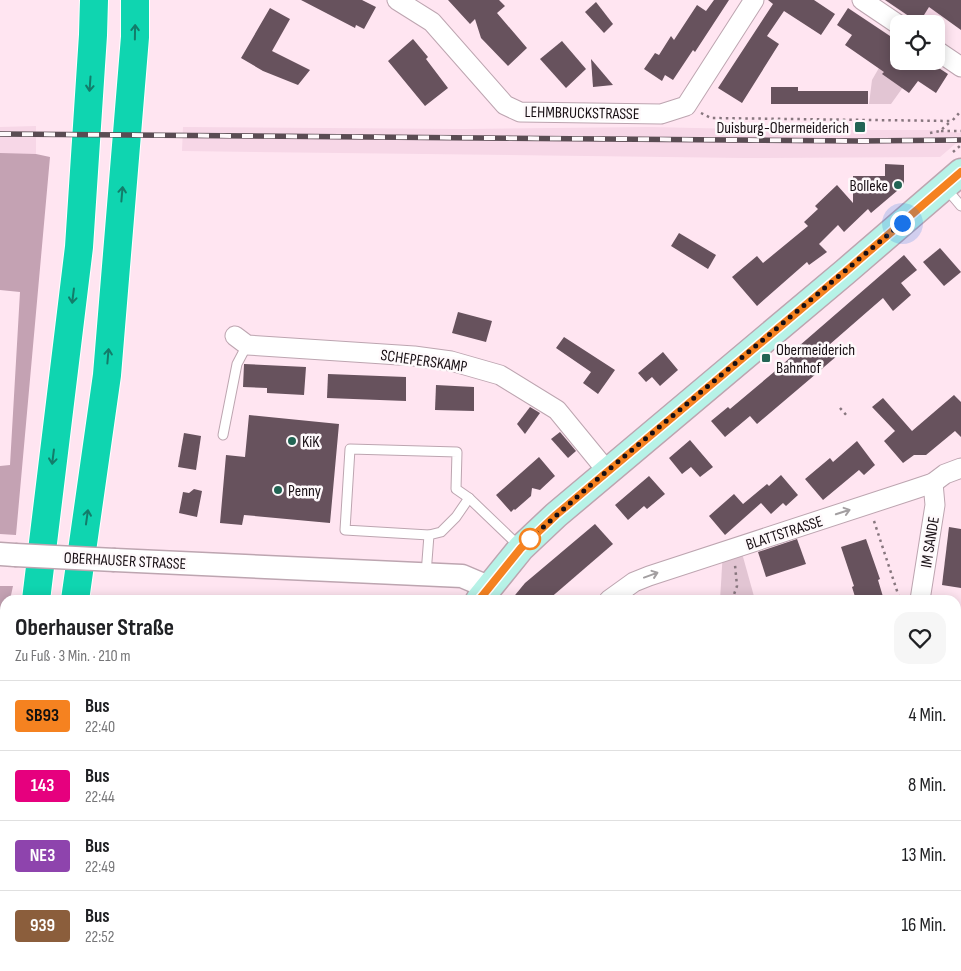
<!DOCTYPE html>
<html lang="de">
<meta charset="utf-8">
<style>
:root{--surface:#fff;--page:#f6f6f6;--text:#202124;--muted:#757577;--line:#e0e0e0}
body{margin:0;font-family:"Sofia Sans Condensed",sans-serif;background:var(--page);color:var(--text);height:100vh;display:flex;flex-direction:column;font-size:19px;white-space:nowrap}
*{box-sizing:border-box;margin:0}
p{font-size:16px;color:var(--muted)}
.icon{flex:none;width:28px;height:28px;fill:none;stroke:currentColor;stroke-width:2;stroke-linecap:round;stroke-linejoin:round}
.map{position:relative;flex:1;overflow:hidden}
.side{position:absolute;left:0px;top:595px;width:961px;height:376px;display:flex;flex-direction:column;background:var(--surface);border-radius:15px 15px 0 0;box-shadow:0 2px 12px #0003}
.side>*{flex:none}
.badge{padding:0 10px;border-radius:4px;font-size:18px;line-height:32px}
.tools{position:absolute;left:890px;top:15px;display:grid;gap:10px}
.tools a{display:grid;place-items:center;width:55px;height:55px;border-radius:10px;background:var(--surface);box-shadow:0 2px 12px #0003;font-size:25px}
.you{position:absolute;width:25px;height:25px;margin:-12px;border:4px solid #fff;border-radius:50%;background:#1a73e8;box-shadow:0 0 0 8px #1a73e833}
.map>.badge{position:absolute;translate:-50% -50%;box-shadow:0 0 0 2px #fff}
.round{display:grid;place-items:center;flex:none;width:52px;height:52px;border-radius:15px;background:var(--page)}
.head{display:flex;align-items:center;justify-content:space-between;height:85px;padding:0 15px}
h1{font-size:24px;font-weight:700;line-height:38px}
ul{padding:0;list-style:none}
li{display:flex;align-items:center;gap:15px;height:70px;padding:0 15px;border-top:1px solid var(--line)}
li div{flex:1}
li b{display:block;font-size:19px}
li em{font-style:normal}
li .badge{min-width:55px;font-weight:700;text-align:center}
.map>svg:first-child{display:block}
.built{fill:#f7d7e7}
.green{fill:#e2c5d3}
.forest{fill:#c4a2b3}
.building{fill:#67525d}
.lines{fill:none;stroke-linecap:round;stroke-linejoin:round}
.service-casing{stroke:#bda5b0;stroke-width:11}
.minor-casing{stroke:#bda5b0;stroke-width:21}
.tertiary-casing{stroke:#bda5b0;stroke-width:25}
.secondary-casing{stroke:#bda5b0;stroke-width:29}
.motorway-casing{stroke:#fff;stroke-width:30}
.path{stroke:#87767e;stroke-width:2.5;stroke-dasharray:2.5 4;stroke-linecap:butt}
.service{stroke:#fff;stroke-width:9}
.minor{stroke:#fff;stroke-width:19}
.tertiary{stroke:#fff;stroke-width:22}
.secondary{stroke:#b7f2e7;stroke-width:26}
.motorway{stroke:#0fd5b0;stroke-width:28}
.rail-casing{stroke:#5a4c53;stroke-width:5.5}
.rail{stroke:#fef9fb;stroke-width:4;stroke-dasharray:11;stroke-linecap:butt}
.tertiary-bridge-casing{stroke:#bda5b0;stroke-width:25;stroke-linecap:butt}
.tertiary-bridge{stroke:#fff;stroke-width:22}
.oneway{stroke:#137c6a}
.oneway2{stroke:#a39fa1}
.line-casing{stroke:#fff;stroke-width:11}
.line{stroke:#f58220;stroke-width:8}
.walk{stroke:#180f14;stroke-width:5;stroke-dasharray:0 9}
.poi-dot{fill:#226454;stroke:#fef9fb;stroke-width:2}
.stop-dot{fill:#fff;stroke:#f58220;stroke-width:2.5}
.labels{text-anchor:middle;stroke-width:5;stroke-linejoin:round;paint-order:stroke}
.street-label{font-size:16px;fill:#180f14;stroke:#fef9fb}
.poi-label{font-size:16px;fill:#180f14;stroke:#fef9fb;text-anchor:start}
</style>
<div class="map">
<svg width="961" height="971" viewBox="0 0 961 971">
<rect width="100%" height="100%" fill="#ffe5f1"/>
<g class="built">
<polygon points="884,0 950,0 934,24 919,24"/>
<polygon points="36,126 36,154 0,154 0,127"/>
<polygon points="183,127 464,129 649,127 784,130 930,130 961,133 961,139 940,157 744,158 182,151"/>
</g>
<g class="green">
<polygon points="895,40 888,59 911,76 891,104 869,104 872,80"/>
<polygon points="740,546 755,600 720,600 723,551"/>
<polygon points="961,905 961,971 957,971 956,906"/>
<polygon points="664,966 729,966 730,971 665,971"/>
</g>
<g class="forest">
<polygon points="0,153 36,154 50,157 16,535 0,534 0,466 10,465 20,292 0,290"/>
<polygon points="0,586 13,586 10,600 5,600 5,625 0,648"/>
</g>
<g class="building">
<polygon points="301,0 362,0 376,7 364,29 356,25 355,28"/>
<polygon points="448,0 499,0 505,6 497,13 527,48 508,66 481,38 475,19 470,24"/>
<polygon points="714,0 729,0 695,52 693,50 673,80 665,75 662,81 644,69 655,53 659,55 671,36 674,40 697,5 706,11"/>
<polygon points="768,0 814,0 835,14 821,35 784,11 767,36 779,44 742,103 718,88 773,4"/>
<polygon points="885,0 961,0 961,30 929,7 919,23"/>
<polygon points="596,2 613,24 604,33 585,12"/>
<polygon points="270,8 290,19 272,51 310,70 298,85 263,71 241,58"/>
<polygon points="848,8 899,42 899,61 928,61 948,74 936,93 918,81 909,93 882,74 884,72 845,45 852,35 837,25"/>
<polygon points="413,39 428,57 426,59 448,88 425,106 388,61"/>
<polygon points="562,41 586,69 566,88 540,59"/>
<polygon points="591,59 613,85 593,87"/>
<polygon points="771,87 798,87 798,91 868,91 868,104 771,104"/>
<polygon points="885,164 904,165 904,185 871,213 868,209 844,232 838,225 819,244 827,252 809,265 807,262 757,306 732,277 757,256 763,263 808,226 804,222 818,209 815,206 837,185 853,203 853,176 885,176"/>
<polygon points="679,233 716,255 708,269 671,246"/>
<polygon points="940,248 961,272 944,286 923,262"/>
<polygon points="904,255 917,270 901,283 911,295 893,311 883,298 829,345 838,355 810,379 757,424 750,416 725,437 711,421 728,407 730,409 774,372 801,348 799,346"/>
<polygon points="458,312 492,321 486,342 452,333"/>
<polygon points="564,337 615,370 598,394 583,383 591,372 556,348"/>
<polygon points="663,352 678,370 660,386 652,377 646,382 638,373"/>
<polygon points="244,364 306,367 304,395 267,393 267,388 243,387"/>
<polygon points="328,374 406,377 406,401 327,398"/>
<polygon points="436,385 474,387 474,411 435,410"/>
<polygon points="954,395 961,402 961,437 955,431 926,455 914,455 903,463 884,441 895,431 872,407 883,398 912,431"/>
<polygon points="530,407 540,413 525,434 517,424"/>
<polygon points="249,415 339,424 330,523 244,515 242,525 220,523 226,455 245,457"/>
<polygon points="560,432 576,451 568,458 551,439"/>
<polygon points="184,433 201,436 196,470 178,467"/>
<polygon points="690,440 713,467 700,477 691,467 682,474 669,458"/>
<polygon points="857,441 875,465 864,475 859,470 823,500 805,479 830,458 833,462"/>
<polygon points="539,457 555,476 540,490 532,488 531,496 515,510 514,509 511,512 496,495"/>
<polygon points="781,475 798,495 786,506 783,503 771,514 761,503 725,535 709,516 734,494 743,504 767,484 769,486"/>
<polygon points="649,476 665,494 647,509 644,506 628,520 615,505"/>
<polygon points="194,489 202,491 197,517 179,513 183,492 189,493"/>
<polygon points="595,524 613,544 548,600 511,600 525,583"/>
<polygon points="949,527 961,529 961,588 942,585"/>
<polygon points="797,539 806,564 766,577 758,552"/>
<polygon points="866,539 880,579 878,580 884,600 856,600 852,587 854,586 841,547"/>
</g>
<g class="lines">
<defs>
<g id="service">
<polyline points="945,187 961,206"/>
<polyline points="223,435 237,364 247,345"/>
<polyline points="429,535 345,530 350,449 457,452 456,489 469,498 519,546"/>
<polyline points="426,574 429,535 441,532 456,517 469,498"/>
<polyline points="193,966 199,971"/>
</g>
<g id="minor">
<polyline points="397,0 432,22 505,105 520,112 661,114 686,106 754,0"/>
<polyline points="862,0 899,25"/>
<polyline points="936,50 961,67"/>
<polyline points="235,336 247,345 414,356 451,361 500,375 557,410 607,471"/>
<polyline points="609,600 634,582 649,576 912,490 933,483 945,474 961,468"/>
<polyline points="920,600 935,505 933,483"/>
<polyline points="507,971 508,966"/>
<polyline points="814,971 839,966"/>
</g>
<g id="tertiary">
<polyline points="0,554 15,555"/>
<polyline points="115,560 462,576 488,587"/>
</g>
<g id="secondary">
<polyline points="479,600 521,548 556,515 845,272 961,172"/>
<polyline points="214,971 218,966"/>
</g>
<g id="motorway">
<polyline points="36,600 79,247 93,35 94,0"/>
<polyline points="75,600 107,375 135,37 135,0"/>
<polyline points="0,796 5,771"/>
<polyline points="0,971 5,952"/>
</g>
</defs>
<use href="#service" class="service-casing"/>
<use href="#minor" class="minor-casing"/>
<use href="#tertiary" class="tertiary-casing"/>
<use href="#secondary" class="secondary-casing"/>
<use href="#motorway" class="motorway-casing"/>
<g class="path">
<polyline points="701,113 711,118 952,121 961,111"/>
<polyline points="941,131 961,131"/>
<polyline points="930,133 940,131 950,122"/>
<polyline points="953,152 961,145"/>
<polyline points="840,408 848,417"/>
<polyline points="874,521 900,600"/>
<polyline points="732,600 737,586 735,565"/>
<polyline points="680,971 680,966"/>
</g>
<use href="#service" class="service"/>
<use href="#minor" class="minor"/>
<use href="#tertiary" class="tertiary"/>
<use href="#secondary" class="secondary"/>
<use href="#motorway" class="motorway"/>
<defs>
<polyline id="rail" points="0,134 860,141 961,140"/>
</defs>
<use href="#rail" class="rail-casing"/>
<use href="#rail" class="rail"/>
<defs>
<polyline id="tertiary-bridge" points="15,555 115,560"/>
</defs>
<use href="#tertiary-bridge" class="tertiary-bridge-casing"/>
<use href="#tertiary-bridge" class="tertiary-bridge"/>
</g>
<defs><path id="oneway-shaft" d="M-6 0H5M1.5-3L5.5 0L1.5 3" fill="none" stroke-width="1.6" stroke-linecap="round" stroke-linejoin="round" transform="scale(1.25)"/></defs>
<g class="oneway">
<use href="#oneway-shaft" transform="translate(135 32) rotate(-89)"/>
<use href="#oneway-shaft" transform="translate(90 84) rotate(94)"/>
<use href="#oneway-shaft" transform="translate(122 194) rotate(-85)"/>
<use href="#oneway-shaft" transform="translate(73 296) rotate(97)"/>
<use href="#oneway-shaft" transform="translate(108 356) rotate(-85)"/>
<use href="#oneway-shaft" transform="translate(53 457) rotate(97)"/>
<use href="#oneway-shaft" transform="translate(87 517) rotate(-82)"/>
</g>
<g class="oneway2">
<use href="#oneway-shaft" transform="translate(843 512) rotate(-18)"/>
<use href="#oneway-shaft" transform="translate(651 575) rotate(-20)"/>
</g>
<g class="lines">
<defs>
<polyline id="line" points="479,600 521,548 556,515 845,272 961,172"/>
</defs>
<use href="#line" class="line-casing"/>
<use href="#line" class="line"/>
<polyline class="walk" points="530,539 594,482 902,223"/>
</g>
<g class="poi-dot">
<rect x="854" y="121" width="12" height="12" rx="2.5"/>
<circle cx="898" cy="185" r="5"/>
<rect x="761" y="353" width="10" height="10" rx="2.5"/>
<circle cx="292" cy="441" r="5"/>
<circle cx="278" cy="490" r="5"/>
</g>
<circle class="stop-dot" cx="530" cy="539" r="10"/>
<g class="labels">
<g class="street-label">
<text transform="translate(582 112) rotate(1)" y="6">LEHMBRUCKSTRASSE</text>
<text transform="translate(424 360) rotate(8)" y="6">SCHEPERSKAMP</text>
<text transform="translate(784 532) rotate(-18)" y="6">BLATTSTRASSE</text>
<text transform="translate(929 542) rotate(-81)" y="6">IM SANDE</text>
<text transform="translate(125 560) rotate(3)" y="6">OBERHAUSER STRASSE</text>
</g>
<g class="poi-label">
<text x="849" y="133" text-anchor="end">Duisburg-Obermeiderich</text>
<text x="888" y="191" text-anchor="end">Bolleke</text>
<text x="776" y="355">Obermeiderich<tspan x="776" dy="18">Bahnhof</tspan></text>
<text x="302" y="447">KiK</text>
<text x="288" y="496">Penny</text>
</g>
</g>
</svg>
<div class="tools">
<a><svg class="icon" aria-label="locate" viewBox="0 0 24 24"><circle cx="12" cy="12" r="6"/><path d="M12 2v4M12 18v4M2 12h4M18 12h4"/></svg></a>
</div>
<div class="you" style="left:902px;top:223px"></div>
<section class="side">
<div class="head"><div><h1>Oberhauser Straße</h1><p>Zu Fuß · 3 Min. · 210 m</p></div><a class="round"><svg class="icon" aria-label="heart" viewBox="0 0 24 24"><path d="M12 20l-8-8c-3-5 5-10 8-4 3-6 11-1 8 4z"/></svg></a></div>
<ul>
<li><span class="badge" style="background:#f58220;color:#111">SB93</span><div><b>Bus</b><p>22:40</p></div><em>4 Min.</em></li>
<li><span class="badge" style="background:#e6007e;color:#fff">143</span><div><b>Bus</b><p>22:44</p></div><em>8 Min.</em></li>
<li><span class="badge" style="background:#8e44ad;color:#fff">NE3</span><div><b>Bus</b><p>22:49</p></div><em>13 Min.</em></li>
<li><span class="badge" style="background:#8b5e3c;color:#fff">939</span><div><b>Bus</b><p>22:52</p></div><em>16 Min.</em></li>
</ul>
</section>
</div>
